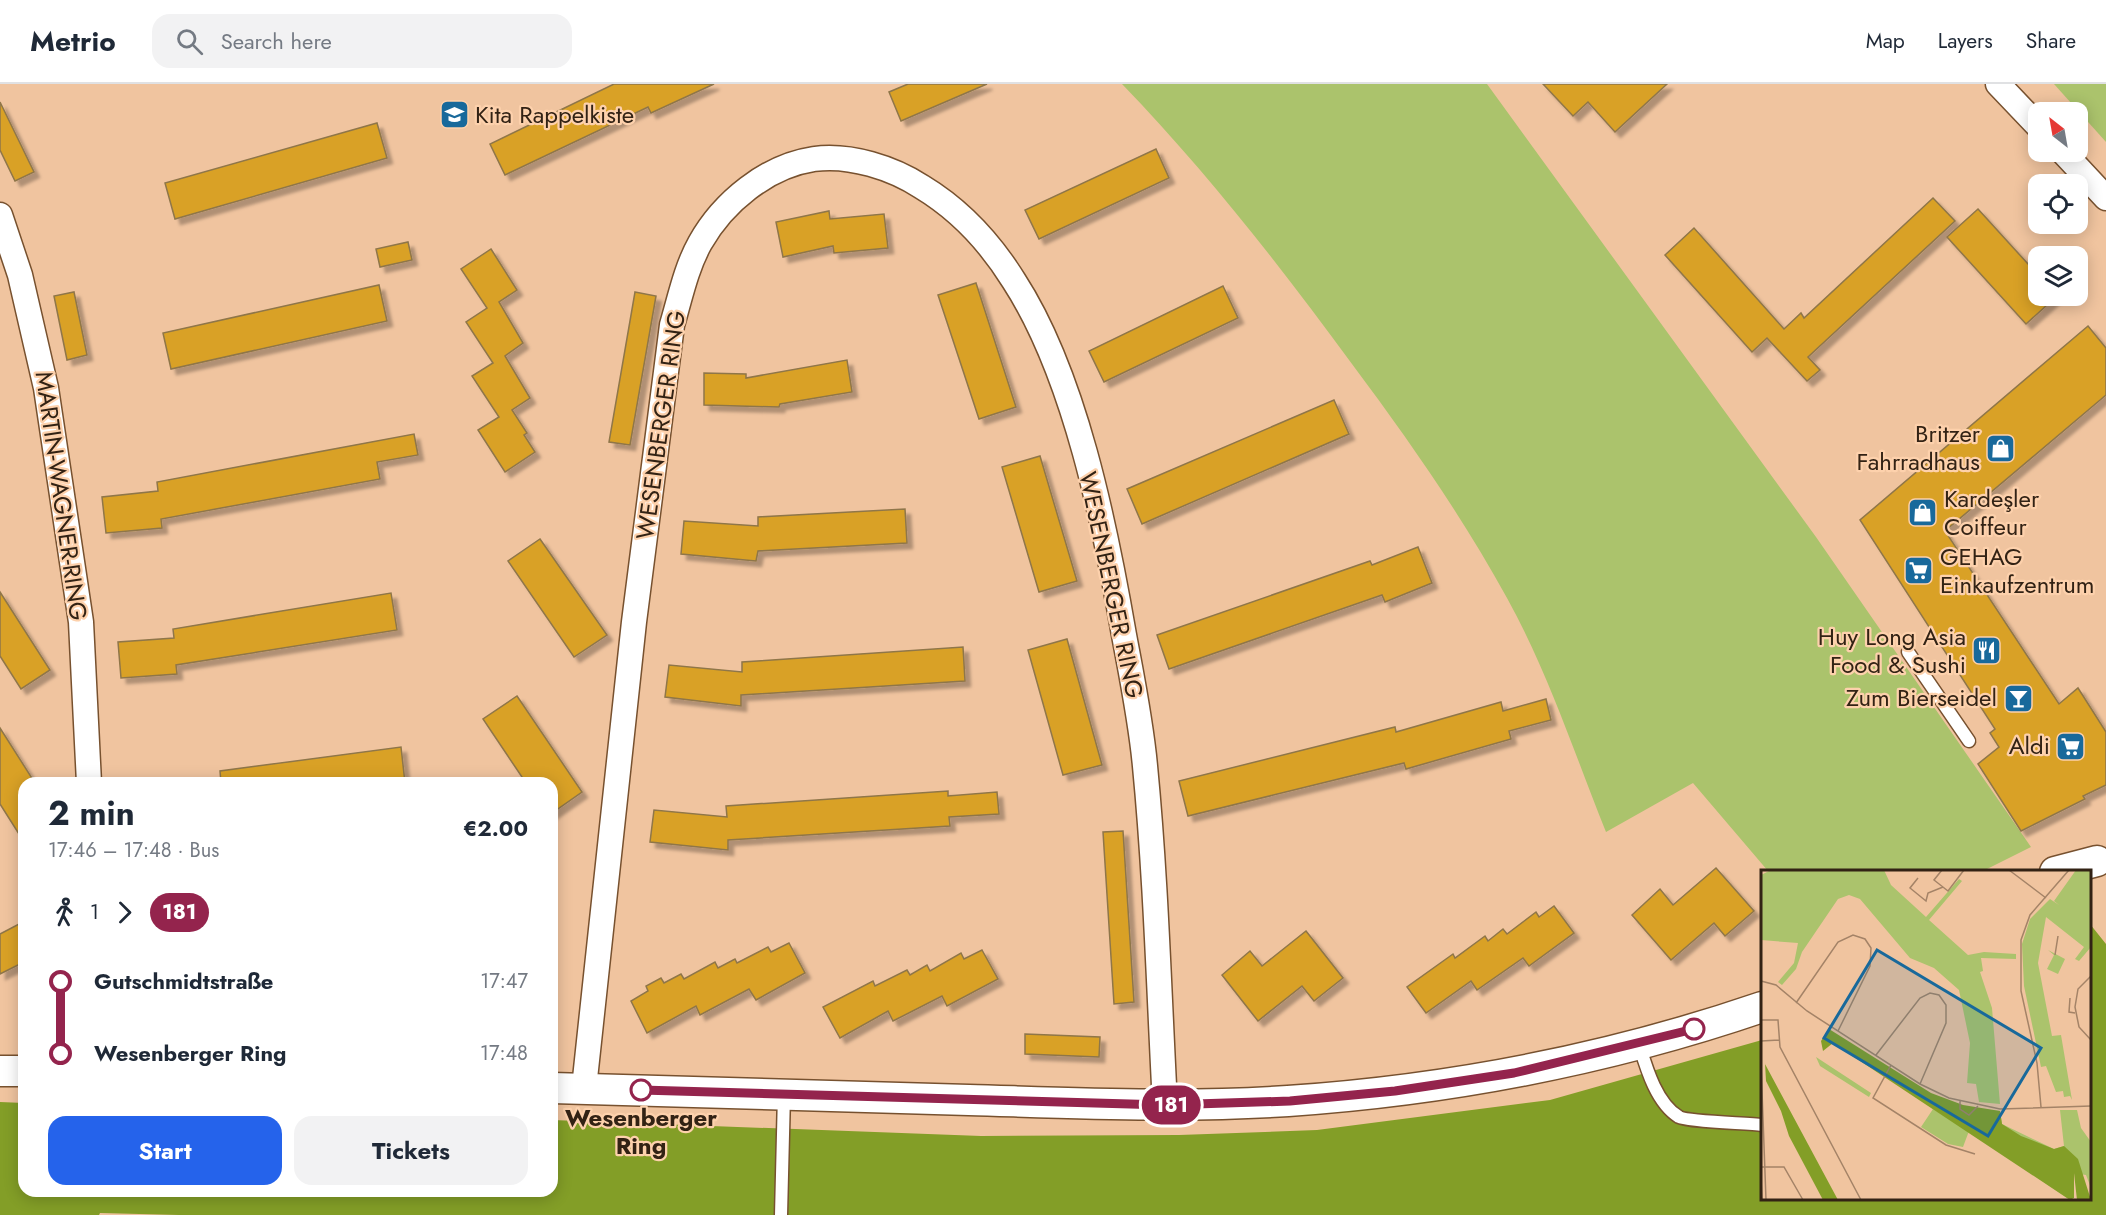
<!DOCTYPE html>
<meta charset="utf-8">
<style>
:root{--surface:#fff;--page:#f2f2f3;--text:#1f2937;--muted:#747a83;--line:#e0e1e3;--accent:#2563eb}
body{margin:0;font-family:Jost,sans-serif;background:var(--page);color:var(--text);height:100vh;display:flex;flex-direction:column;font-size:22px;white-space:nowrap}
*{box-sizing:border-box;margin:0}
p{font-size:20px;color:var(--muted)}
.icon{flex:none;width:33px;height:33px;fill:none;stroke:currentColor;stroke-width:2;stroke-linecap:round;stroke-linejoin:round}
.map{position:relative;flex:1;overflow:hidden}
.sheet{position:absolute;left:18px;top:693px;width:540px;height:420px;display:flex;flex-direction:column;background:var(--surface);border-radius:18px;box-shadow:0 3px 15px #0003}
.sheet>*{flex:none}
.badge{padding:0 12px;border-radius:20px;font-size:21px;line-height:39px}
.needle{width:39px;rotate:329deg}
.controls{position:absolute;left:2028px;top:18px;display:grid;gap:12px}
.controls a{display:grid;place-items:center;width:60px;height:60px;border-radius:12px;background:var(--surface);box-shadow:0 3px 15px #0003;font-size:30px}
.map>.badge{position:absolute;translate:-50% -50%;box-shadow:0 0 0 3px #fff}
.legs{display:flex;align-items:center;gap:9px;height:66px;padding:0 30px;font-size:20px}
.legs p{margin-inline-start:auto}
.overview{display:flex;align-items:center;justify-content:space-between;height:102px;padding:0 30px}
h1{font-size:33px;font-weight:700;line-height:45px}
.cta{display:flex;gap:12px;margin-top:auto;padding:12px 30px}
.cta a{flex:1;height:69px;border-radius:18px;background:var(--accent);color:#fff;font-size:24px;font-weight:700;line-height:69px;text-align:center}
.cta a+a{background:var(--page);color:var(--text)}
ul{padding:0 30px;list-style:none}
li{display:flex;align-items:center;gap:21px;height:72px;font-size:22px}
li i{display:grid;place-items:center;width:9px;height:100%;margin:0 8px;background:currentColor}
li i::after{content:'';width:15px;height:15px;margin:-8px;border:4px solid;border-radius:50%;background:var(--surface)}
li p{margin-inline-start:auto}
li:first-child i{background:linear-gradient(#0000 50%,currentColor 0)}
li:last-child i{background:linear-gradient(currentColor 50%,#0000 0)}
header{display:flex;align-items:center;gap:36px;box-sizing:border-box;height:84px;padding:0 30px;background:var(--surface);border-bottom:2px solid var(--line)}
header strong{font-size:28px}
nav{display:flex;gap:33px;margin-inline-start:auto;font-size:21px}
.search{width:420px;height:54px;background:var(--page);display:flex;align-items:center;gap:15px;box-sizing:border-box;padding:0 21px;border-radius:18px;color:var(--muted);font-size:22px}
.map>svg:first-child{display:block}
.green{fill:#abc36c}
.forest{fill:#839e27}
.building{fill:#d9a125;stroke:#8f7649;stroke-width:1.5;filter:url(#shadow)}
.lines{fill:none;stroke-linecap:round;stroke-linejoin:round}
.service-casing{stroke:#77512f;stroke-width:15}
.minor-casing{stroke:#77512f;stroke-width:27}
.tertiary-casing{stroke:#77512f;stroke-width:33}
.service{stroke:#fff;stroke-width:12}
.minor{stroke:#fff;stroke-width:24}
.tertiary{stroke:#fff;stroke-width:30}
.line-1-casing{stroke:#fff;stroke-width:14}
.line-1{stroke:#94244d;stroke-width:9}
.stop-1-dot{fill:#fff;stroke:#94244d;stroke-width:3}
.labels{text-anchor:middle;stroke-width:4.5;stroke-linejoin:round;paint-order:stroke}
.poi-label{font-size:24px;fill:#322214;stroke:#fdd1ac;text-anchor:end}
.street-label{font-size:24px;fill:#322214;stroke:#fdd1ac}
.stop-label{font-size:24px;font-weight:bold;fill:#322214;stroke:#fdd1ac}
.inset-road{fill:none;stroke:#a48367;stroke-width:1.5}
.view{fill:#18699b;fill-opacity:0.15;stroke:#18699b;stroke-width:3}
.inset-edge{fill:none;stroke:#322214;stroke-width:3}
</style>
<header>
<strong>Metrio</strong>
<div class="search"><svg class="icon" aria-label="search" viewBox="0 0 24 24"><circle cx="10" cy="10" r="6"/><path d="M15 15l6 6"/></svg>Search here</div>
<nav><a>Map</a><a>Layers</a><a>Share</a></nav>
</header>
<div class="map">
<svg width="2106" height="1131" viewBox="0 0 2106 1131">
<defs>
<filter id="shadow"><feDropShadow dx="5.5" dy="5.5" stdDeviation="1.5" flood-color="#0004"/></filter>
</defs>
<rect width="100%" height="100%" fill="#f0c49f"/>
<g class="green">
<path d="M 1122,0 L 1487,0 L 1816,453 L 2031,763 L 1983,787 L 1768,787 L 1693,699 L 1606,748 C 1575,671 1548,588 1507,514 C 1462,432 1408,355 1352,280 C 1281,183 1206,87 1122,0 Z"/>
<polygon points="2054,0 2106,0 2106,58"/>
</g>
<polygon class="forest" points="2090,840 2106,860 2106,1131 179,1131 100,1129 99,1131 0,1131 0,1018 24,1019 24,1107 552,1107 552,1036 981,1052 1179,1051 1317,1046 1550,1016 1762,956 1762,1114 2090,1114"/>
<g class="building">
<polygon points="614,0 714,0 651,29 648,23 505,91 490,60"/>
<polygon points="908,0 987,0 901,37 889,8"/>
<polygon points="1543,0 1667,0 1615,48 1588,18 1573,32"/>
<polygon points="0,18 34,88 15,97 0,66"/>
<polygon points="377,39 387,74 175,135 165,99"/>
<polygon points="1156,65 1169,94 1039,155 1025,126"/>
<polygon points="1933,114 1955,137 1808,273 1820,286 1807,297 1767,254 1752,268 1665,171 1694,144 1784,245 1801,229 1804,234"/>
<polygon points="1978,125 2038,191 2038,212 2057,212 2026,240 1947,153"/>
<polygon points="829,127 830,135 884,130 888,164 834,169 833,162 783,173 776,138"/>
<polygon points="408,158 412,176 380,183 376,165"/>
<polygon points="491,165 517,206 499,218 523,259 505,272 530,314 512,326 527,349 524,351 535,368 505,388 478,346 499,333 472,292 493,279 466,238 487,224 461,185"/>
<polygon points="976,199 1016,323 979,335 938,211"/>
<polygon points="379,201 387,237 171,285 163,249"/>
<polygon points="1223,202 1238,234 1104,298 1089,267"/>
<polygon points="74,208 87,271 67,276 54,212"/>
<polygon points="635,208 656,212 630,361 609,358"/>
<polygon points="2088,242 2106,264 2106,311 1945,447 2059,620 2078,604 2106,648 2106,701 2083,712 2085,715 2021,747 1978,680 1999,663 1990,649 1995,645 1860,436"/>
<polygon points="847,276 852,308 780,320 779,323 704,321 704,289 746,290 746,294"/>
<polygon points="1334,316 1349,350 1142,440 1127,405"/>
<polygon points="414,350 418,371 377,378 380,395 161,435 162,444 106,449 102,413 158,407 157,398"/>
<polygon points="1040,372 1077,497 1039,508 1002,383"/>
<polygon points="905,425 907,459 758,467 756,477 681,470 684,437 758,442 758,433"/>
<polygon points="540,455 607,551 574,573 508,477"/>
<polygon points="1418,463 1432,499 1385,518 1382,511 1169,585 1157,551 1370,477 1372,481"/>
<polygon points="0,508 50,586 21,605 0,572"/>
<polygon points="391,509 397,546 176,581 177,590 121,594 118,558 174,554 173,545"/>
<polygon points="1067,555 1102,681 1063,691 1028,566"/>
<polygon points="963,563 965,597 741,611 741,622 665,613 669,581 742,588 742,578"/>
<polygon points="517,612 582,708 552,729 552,699 526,699 483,635"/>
<polygon points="1546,615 1551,636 1509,647 1511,655 1406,685 1404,679 1188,732 1179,697 1395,643 1396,648 1501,618 1503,627"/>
<polygon points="0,644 35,699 24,699 24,758 0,720"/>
<polygon points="401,663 405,699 221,699 220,687"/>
<polygon points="948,707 948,712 997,708 999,730 949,733 950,742 728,756 728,766 650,758 654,726 727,733 726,722"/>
<polygon points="1123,747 1134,918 1114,920 1103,748"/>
<polygon points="1716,784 1754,827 1725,852 1714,839 1671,876 1632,831 1660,805 1673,821"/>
<polygon points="1554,822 1574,849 1529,882 1523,874 1477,906 1471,897 1426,929 1407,903 1453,870 1455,874 1485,852 1488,857 1503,845 1507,850 1536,828 1539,833"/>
<polygon points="19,840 24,851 24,878 0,890 0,850"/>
<polygon points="1306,847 1343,894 1314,917 1302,902 1258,937 1222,891 1250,867 1262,882"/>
<polygon points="789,859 805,889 756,916 749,905 700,931 696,922 647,949 631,917 648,907 646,902 661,894 664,899 681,890 684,895 715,878 718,884 735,875 737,879 768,863 771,868"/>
<polygon points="982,866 998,895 947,922 942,912 893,937 888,927 840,954 823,923 873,897 875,902 907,886 910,891 927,881 930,887 961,869 964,875"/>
<polygon points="1025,950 1100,953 1099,973 1025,970"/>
</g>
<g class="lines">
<defs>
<g id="service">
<polyline points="1908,568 1969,657"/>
<path d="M 1639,960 C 1646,983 1656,1019 1679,1033 C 1689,1038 1747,1039 1762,1041"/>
<polyline points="781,1131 784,1010"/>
</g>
<g id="minor">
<polyline points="1998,0 2038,42"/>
<polyline points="2063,68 2106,114"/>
<polyline points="0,131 20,191 46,304 81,538 89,699"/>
<path d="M 584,1004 L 634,538 L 672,241 C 680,214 686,184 700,159 C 723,118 767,82 814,75 C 850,70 893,84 922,103 C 960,126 991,160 1014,197 C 1075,291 1105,441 1124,551 C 1132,594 1141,638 1145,682 C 1156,795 1159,908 1165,1021"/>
</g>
<g id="tertiary">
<polyline points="2055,788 2097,777"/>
<polyline points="0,987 24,987"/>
<path d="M 552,1004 C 691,1007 830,1011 969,1016 C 1075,1019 1182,1024 1288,1017 C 1449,1006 1610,975 1762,923"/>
</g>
</defs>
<use href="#service" class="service-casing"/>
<use href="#minor" class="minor-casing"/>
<use href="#tertiary" class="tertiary-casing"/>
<use href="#service" class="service"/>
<use href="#minor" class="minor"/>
<use href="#tertiary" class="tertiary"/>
</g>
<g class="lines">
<defs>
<polyline id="line-1" points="641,1006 1165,1021 1290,1017 1395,1007 1514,989 1694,945"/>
</defs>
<use href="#line-1" class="line-1-casing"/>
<use href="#line-1" class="line-1"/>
</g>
<defs>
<symbol id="school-square" viewBox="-11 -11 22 22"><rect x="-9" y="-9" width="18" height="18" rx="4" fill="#18699b" stroke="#fdd1ac"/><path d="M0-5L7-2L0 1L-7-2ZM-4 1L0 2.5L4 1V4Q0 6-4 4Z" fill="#fff"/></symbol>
<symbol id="shop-square" viewBox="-11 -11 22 22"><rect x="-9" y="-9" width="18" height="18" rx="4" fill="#18699b" stroke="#fdd1ac"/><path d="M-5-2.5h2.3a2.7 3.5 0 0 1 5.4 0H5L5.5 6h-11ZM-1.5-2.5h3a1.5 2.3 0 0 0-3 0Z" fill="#fff"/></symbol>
<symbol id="supermarket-square" viewBox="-11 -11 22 22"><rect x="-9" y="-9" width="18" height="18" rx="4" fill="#18699b" stroke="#fdd1ac"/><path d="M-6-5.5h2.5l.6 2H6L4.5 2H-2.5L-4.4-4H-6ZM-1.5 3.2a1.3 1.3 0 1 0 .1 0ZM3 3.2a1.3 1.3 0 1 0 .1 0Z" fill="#fff"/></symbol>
<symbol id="restaurant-square" viewBox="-11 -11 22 22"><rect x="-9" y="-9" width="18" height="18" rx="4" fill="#18699b" stroke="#fdd1ac"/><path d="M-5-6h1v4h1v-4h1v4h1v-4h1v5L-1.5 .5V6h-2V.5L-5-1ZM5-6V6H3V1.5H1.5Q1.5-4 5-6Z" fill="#fff"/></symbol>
<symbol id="bar-square" viewBox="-11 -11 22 22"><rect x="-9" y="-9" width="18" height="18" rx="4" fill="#18699b" stroke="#fdd1ac"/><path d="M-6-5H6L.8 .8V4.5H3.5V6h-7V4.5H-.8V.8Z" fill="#fff"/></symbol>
</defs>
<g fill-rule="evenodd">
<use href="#school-square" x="438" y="14" width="33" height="33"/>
<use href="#shop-square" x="1984" y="348" width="33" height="33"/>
<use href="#shop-square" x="1906" y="412" width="33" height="33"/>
<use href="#supermarket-square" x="1902" y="470" width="33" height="33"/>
<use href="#restaurant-square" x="1970" y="550" width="33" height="33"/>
<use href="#bar-square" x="2002" y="598" width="33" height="33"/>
<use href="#supermarket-square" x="2054" y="646" width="33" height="33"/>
</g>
<g class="stop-1-dot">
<circle cx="1694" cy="945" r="10"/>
<circle cx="641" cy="1006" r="10"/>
</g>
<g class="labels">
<g class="poi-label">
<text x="475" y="39" text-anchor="start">Kita Rappelkiste</text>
<text x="1980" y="358">Britzer<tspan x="1980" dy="28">Fahrradhaus</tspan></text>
<text x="1944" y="423" text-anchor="start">Kardeşler<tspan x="1944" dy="28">Coiffeur</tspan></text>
<text x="1940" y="481" text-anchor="start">GEHAG<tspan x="1940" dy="28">Einkaufzentrum</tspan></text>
<text x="1966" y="561">Huy Long Asia<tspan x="1966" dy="28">Food &amp; Sushi</tspan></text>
<text x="1997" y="622">Zum Bierseidel</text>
<text x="2050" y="670">Aldi</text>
</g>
<g class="street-label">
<text transform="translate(661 341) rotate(-82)" y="8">WESENBERGER RING</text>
<text transform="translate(61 412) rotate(82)" y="8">MARTIN-WAGNER-RING</text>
<text transform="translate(1111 501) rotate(78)" y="8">WESENBERGER RING</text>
</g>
<g class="stop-label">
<text x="641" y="1042">Wesenberger<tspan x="641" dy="28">Ring</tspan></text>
</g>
</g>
<g transform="translate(1761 786)">
<rect width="330" height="330" fill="#f0c49f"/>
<path d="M 10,0 L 123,0 L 130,15 L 165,47 L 198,9 L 201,11 L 168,50 L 207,85 L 223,82 L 255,84 L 255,89 L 220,88 L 222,101 L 219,102 L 231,138 L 239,234 L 218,232 L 215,214 L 206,213 L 209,173 L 198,120 L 173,98 L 149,88 L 99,29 L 88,25 L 77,29 L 41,82 L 35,99 L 21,115 L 17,112 L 33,93 L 37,73 L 0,70 L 0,5 ZM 315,0 L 330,0 L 330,77 L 318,91 L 314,89 L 323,77 L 285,47 L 277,93 L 291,166 L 300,165 L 311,230 L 309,226 L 303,227 L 302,221 L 295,222 L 285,196 L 280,197 L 263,116 L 261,74 L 269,49 L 289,29 L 298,35 L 293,31 ZM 287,80 L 304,89 L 297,104 L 286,99 L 293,85 ZM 55,187 L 110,223 L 108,227 L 59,196 ZM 172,239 L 207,261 L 219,239 L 239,241 L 241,254 L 293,279 L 303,276 L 299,240 L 316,240 L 320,258 L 330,272 L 330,318 L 325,305 L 310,303 L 309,330 L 208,261 L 202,277 L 187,274 L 160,257 Z" fill="#abc36c"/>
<path d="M 68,159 L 170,223 L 202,235 L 239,241 L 241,254 L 260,266 L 293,279 L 303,276 L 317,289 L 330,330 L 316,330 L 313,303 L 313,328 L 309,330 L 72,173 L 62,181 L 60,171 ZM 4,193 L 4,194 L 77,330 L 62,330 L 28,266 L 20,241 L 5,211 Z" fill="#839e27"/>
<path class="inset-road" d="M 181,0 L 173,10 L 187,21 L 203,0M 248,0 L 285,28M 157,8 L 149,18 L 165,31 L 167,23 L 182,17M 294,85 L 297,66M 330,106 L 317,119 L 314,137 L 318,157 L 330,170M 0,111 L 15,115 L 46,141 L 159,214 L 188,228 L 239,239 L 330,236M 309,128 L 308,142 L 314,143M 35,133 L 77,72 L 92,65 L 104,69 L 110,78 L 109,96 L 77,161M 0,150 L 17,150 L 19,177 L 100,330M 0,171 L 18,170M 115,185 L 159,128 L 169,123 L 178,125 L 185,135 L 185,153 L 159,214M 0,194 L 5,330M 130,195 L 112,228 L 185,275 L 214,284M 199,231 L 199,239 L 208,245 L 217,236M 280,237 L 276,193 L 260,121 L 260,70 L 269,45 L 308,0M 0,297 L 23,297 L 42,330M 0,309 L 1,330"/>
<path class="view" d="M 116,80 L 280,178 L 227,266 L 63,168 Z"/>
<rect width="330" height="330" class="inset-edge"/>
</g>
</svg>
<div class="controls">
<a><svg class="needle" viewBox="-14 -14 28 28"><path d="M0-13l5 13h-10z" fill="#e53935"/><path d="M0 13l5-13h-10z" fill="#747a83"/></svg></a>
<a><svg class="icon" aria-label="locate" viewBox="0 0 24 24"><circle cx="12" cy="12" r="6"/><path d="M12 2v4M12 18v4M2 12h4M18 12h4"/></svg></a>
<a><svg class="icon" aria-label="layers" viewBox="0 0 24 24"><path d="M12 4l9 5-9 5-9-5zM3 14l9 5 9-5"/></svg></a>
</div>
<b class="badge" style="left:1171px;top:1021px;background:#94244d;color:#fff">181</b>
<section class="sheet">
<div class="overview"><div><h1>2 min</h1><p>17:46 – 17:48 · Bus</p></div><b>€2.00</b></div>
<div class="legs"><svg class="icon" aria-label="walk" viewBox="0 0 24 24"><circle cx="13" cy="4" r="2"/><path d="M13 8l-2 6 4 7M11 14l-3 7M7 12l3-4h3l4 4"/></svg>1<svg class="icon" aria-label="forward" viewBox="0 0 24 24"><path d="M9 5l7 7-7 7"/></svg><b class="badge" style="background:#94244d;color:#fff">181</b></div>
<ul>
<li><i style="color:#94244d"></i><b>Gutschmidtstraße</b><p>17:47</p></li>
<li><i style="color:#94244d"></i><b>Wesenberger Ring</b><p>17:48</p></li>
</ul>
<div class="cta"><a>Start</a><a>Tickets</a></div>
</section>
</div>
